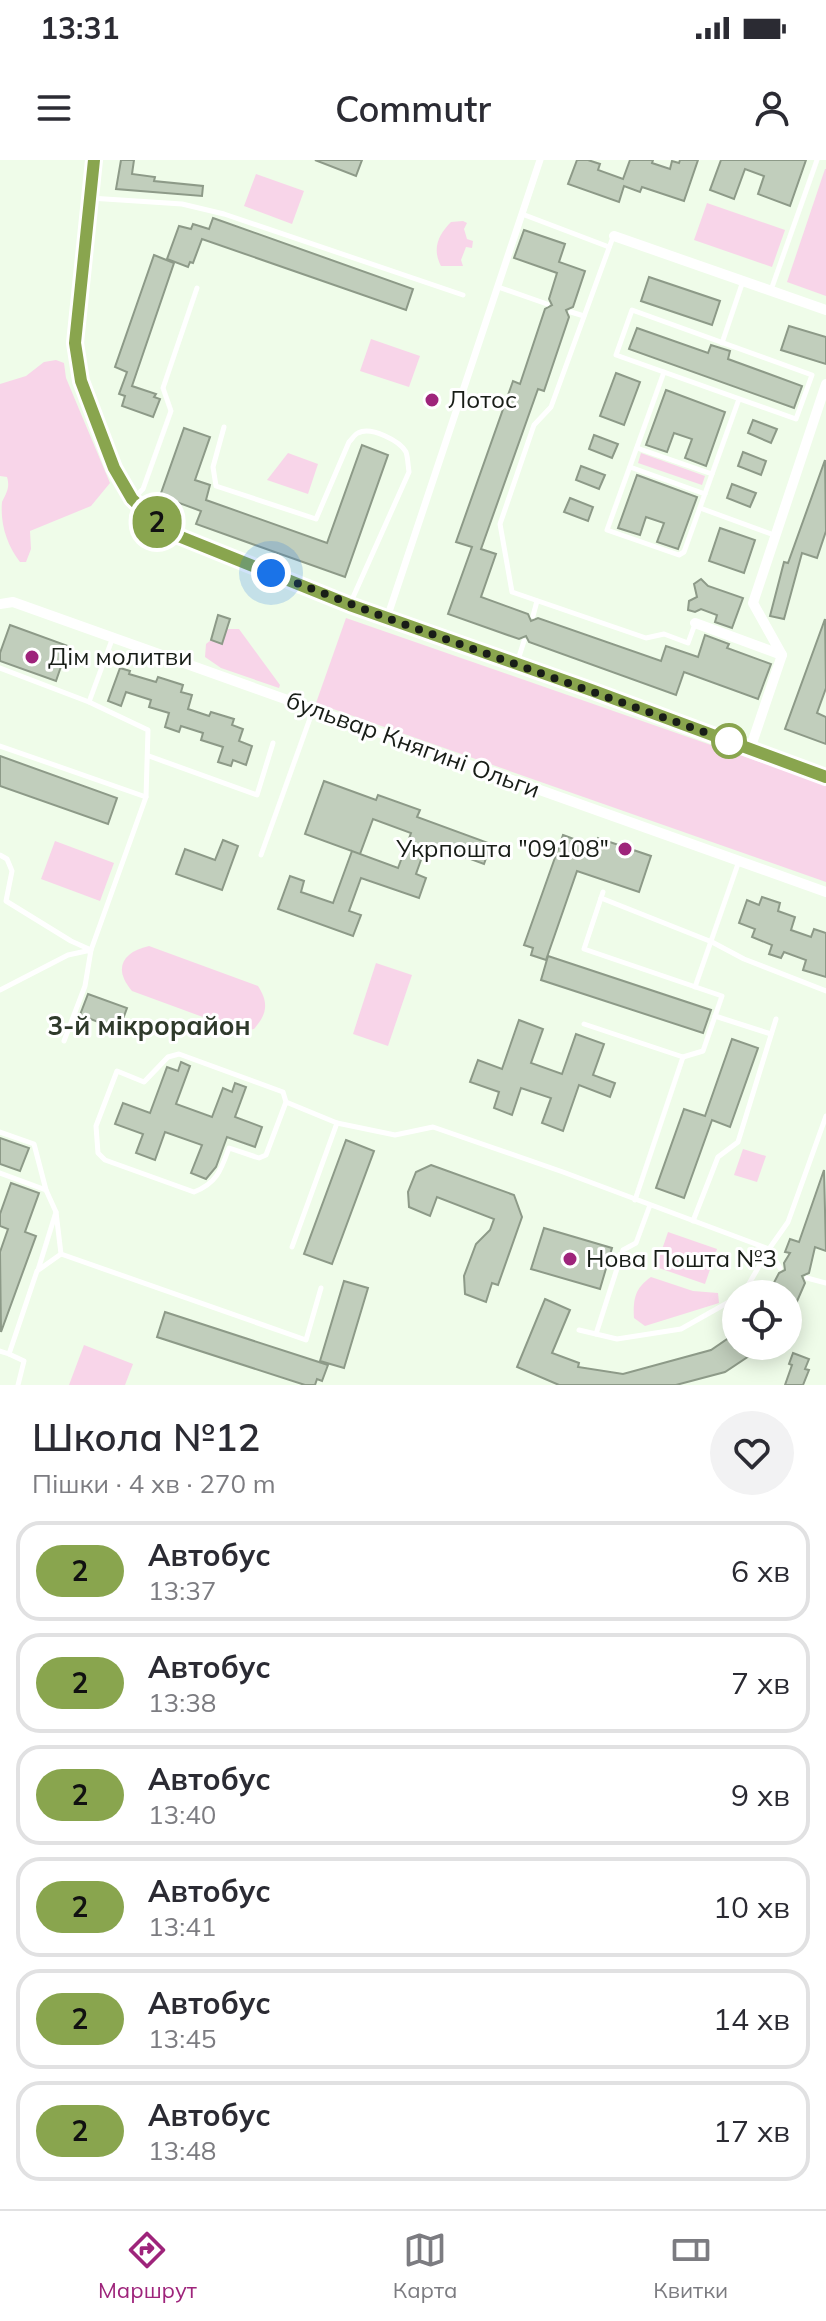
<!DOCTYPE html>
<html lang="uk">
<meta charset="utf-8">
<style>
:root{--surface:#fff;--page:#f2f2f3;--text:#2b2b33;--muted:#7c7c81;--line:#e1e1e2;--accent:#9e247b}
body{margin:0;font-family:Mulish,sans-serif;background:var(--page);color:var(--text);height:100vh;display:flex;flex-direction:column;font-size:30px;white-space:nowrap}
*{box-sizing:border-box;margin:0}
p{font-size:26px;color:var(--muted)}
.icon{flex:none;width:44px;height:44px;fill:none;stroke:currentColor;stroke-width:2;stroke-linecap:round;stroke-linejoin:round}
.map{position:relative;height:1225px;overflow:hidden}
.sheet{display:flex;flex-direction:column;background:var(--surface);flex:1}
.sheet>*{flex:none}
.badge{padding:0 16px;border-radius:26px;font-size:28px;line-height:52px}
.tools{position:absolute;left:722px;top:1120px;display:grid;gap:16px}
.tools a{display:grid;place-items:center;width:80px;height:80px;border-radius:50%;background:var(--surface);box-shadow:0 4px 20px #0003;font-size:40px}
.you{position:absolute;width:40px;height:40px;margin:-20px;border:6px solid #fff;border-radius:50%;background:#1a73e8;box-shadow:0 0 0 12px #1a73e833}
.map>.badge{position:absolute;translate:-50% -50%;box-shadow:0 0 0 4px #fff}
.round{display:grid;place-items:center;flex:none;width:84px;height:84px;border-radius:42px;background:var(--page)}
.summary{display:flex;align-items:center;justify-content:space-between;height:136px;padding:0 32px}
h1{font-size:38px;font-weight:600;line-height:60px}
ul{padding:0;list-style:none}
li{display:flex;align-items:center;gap:24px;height:100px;margin:0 16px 12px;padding:0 16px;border:4px solid var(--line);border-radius:24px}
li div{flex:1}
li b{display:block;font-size:30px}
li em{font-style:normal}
li .badge{min-width:88px;font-weight:700;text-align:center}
.status{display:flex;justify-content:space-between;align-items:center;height:56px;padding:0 40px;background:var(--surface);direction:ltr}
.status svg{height:22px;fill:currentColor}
header{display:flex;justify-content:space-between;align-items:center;height:104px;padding:0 32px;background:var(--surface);font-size:36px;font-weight:600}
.tabs{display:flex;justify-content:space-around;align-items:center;height:112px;border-top:2px solid var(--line);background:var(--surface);font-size:22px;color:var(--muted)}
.tabs a{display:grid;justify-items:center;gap:4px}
.tabs .selected{color:var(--accent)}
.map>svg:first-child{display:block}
.green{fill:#f8d5e9}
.building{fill:#c1cebc;stroke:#8d9a88;stroke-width:2}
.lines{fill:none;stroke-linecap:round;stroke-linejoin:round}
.service{stroke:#fff;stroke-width:5}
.pedestrian{stroke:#fff;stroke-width:7}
.minor{stroke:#fff;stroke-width:10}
.tertiary{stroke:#fff;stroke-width:12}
.line-casing{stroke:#fff;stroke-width:18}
.line{stroke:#89a54e;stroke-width:12}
.walk{stroke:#181d17;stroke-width:8;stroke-dasharray:0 14.4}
.poi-dot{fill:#9e247b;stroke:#fff;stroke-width:3}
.stop-dot{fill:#fff;stroke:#89a54e;stroke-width:4}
.labels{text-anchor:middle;stroke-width:6;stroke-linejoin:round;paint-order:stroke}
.poi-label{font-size:24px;fill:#181d17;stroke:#fff;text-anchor:start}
.street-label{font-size:24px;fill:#181d17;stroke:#fff}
.neighbourhood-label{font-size:26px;font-weight:bold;fill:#2f3a2b;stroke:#fff}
</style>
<div class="status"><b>13:31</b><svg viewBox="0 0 49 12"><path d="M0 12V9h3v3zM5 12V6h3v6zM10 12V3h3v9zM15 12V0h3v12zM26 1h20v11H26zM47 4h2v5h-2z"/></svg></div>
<header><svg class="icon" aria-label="menu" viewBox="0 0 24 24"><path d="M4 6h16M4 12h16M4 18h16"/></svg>Commutr<svg class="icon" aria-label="person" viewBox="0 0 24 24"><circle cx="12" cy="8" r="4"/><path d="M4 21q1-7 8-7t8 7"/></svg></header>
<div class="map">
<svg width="826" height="1225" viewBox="0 0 826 1225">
<rect width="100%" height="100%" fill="#effce9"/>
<g class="green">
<polygon points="825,9 826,9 826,136 787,122"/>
<polygon points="256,14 304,31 292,64 244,46"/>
<polygon points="707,43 785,70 772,107 694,80"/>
<path d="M 463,61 L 467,63 L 464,69 L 467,79 L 473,81 L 472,88 L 466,87 L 461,100 L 463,106 L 441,106 C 432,89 438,75 451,62 Z"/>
<polygon points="371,179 420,196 409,227 360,211"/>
<path d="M 56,200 L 64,203 L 66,218 L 110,323 L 91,346 L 30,371 L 31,389 L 26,402 L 20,402 C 7,385 0,364 2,342 C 7,332 10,327 7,317 L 0,316 L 0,224 L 26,216 L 44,202 Z"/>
<polygon points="288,293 318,304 308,334 267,320"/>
<polygon points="641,293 705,316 702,325 638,303"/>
<polygon points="346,458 826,625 826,722 316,543"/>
<polygon points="227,469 239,469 280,525 279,528 221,508 205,497 206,484 211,480 222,484"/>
<polygon points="55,681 114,703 100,741 41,719"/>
<path d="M 149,786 L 258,826 C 269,843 267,854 254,869 L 241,871 L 132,831 C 113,809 122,792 149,786 Z"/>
<polygon points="376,803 412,815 388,886 353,874"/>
<polygon points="743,989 766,996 757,1022 734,1015"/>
<polygon points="668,1072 717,1089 705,1124 656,1107"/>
<path d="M 651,1117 L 693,1131 L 718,1133 L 719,1143 L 645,1166 L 634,1158 C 633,1139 635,1128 651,1117 Z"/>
<polygon points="84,1185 133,1204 125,1225 69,1225"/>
</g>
<g class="building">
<polygon points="121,0 134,0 132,14 155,17 154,21 203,26 202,36 116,29"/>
<polygon points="315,0 362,0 356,16"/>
<polygon points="577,0 588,0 600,4 598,10 623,19 630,0 653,0 652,3 670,9 672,1 679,3 680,0 698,0 684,41 642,27 640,32 624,26 619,42 568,24"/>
<polygon points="721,0 806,0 790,46 758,34 764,16 745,9 734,39 710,30"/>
<polygon points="213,58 413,129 406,150 202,79 193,103 190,102 188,107 167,99 179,66 191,69 193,64 209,69"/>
<polygon points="524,70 565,84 559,102 585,111 573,147 566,150 569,157 544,231 538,229 481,389 496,394 481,437 528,454 531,461 538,458 661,501 666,486 698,497 705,475 729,484 727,488 771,504 758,539 684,512 676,535 529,482 526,476 519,479 448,454 472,387 456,382 513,221 520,224 545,149 552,145 549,139 557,113 514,98"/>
<polygon points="154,95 174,103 132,226 156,234 154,237 160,239 153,257 122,246 125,236 119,234 127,212 115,207"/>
<polygon points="649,117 720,141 712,165 641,141"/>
<polygon points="789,166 826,177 826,204 781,190"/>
<polygon points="637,168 708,193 711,185 730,191 728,199 802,226 794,248 629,189"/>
<polygon points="616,213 640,222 624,265 600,256"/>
<polygon points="666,230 725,252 706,306 685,298 692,279 674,273 667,292 646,285"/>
<polygon points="753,260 777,269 771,283 748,273"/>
<polygon points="184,268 210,277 195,320 210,325 206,340 327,383 362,285 388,295 345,417 196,364 201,351 160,336"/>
<polygon points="594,275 618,284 612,298 589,289"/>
<polygon points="743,292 766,301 761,315 738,306"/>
<polygon points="825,300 826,371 817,398 802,393 784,459 770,456 784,402 788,403"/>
<polygon points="581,306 605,315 599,329 576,320"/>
<polygon points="637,315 697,337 678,389 657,382 664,363 646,357 640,375 618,368"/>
<polygon points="732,324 756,333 750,347 727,338"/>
<polygon points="570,338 593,347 588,361 564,352"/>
<polygon points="720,368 755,380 744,413 709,401"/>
<polygon points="701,419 708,426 743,438 732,468 715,462 717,455 701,449 695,452 688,450 689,441 697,437 694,424"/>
<polygon points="218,455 230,459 222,484 211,480"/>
<polygon points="825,459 826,528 817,553 826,557 826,584 785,569"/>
<polygon points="10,465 68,486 56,521 0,501 0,493"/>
<polygon points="120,508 130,511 129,514 156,522 158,517 183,525 181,532 192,535 188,549 209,556 211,552 234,559 232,565 243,569 239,581 252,586 246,605 233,600 231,606 218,602 223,587 201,580 203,573 181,566 179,572 165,567 169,553 149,547 151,540 126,532 121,546 108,541"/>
<polygon points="0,596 117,638 108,664 0,626"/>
<polygon points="324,621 376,640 378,635 420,650 417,657 491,684 484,704 427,683 416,714 426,718 419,738 361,718 349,751 361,755 353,776 278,749 290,716 304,721 301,732 333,743 352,691 398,708 411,673 373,659 360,694 305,674"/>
<polygon points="563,675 595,687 598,678 651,696 639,732 577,711 546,800 531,795 533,788 524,785"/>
<polygon points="223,680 238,686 222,730 176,714 185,689 215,700"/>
<polygon points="762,737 780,743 778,751 795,757 791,770 811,777 814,769 826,773 826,817 803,810 806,800 784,792 781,798 769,794 772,785 752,777 755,769 739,763 747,740 759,745"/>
<polygon points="548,796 711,850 703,873 541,820"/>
<polygon points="88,834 127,848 119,870 80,855"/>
<polygon points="519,860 543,869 531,903 562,914 576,874 604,884 593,915 615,923 610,937 579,925 563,971 542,963 551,938 521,928 512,955 494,948 499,932 470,922 478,900 502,909"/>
<polygon points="732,879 758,888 730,967 712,960 684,1038 656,1028 684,949 705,956"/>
<polygon points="181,902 190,906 176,944 212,957 223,928 232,932 235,923 246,927 235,957 262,967 255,987 227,977 216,1007 206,1019 191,1013 202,985 165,972 155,1000 136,993 143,974 115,964 123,943 150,953 167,907 178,911"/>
<polygon points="0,978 29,988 20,1011 0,1004"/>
<polygon points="346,980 374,991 332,1104 304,1094"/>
<polygon points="431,1005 514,1035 522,1057 498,1125 492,1123 486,1142 465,1134 464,1116 476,1084 490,1070 494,1059 437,1037 430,1056 409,1047 408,1032 416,1012"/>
<polygon points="824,1010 826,1091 815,1087 809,1113 802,1116 805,1123 788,1162 788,1134 768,1134 779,1113 785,1110 784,1103 790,1093 785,1092 790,1079 799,1082"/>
<polygon points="11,1023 39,1033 25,1072 36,1076 1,1172 0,1092 8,1069 0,1066 0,1054"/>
<polygon points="544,1068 612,1088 600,1129 531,1109"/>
<polygon points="344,1121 368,1128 344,1208 320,1201"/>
<polygon points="545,1139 570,1150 552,1193 579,1203 578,1207 623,1214 711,1190 736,1173 736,1186 764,1186 725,1212 676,1225 559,1225 517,1207"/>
<polygon points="165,1152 328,1205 322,1221 317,1219 315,1225 305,1225 157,1177"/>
<polygon points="793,1193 809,1199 805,1209 809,1210 803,1225 785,1225 792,1205 789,1204"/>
</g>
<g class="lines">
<g class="service">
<polyline points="90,38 182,44 224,54 463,135"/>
<polyline points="522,54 609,87"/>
<polyline points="613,77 551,247 534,265 500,364 512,432 646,478 664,474 688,483 695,464"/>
<polyline points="498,127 547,144"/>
<polyline points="771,130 817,0"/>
<polygon points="632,150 812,215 796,259 616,195"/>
<polyline points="571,152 584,156"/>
<polyline points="722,183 743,121"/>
<polyline points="664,212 607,370 679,395 684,392 739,239"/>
<path d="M 224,267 L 213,307 L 216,326 L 316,359 L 349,282 C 352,279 355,274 358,273 C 371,266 400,281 406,292 C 408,298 408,306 409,312 L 350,444"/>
<polyline points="637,288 712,314"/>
<polyline points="630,307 705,334"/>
<polyline points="133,339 143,329 171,251 163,228 197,128"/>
<polyline points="700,348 774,375"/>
<polyline points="533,456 537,441"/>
<polyline points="517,503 524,481"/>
<polyline points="0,508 89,542 148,570 146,637 91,790 71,781 6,741 12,711 7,699 0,695"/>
<polyline points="89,542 113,477"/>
<polyline points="0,586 146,637"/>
<polyline points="149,596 257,635 273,583"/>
<polyline points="261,695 313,550"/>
<polyline points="601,738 712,782 744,799 826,831"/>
<polyline points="695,827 739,701"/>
<polyline points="0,830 68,795 91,790 85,826 64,881"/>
<polyline points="715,856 771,874"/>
<polyline points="584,864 683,897 703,891 722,836 584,789 603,732"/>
<path d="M 286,942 L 283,932 L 179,894 L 168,897 L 144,922 L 117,911 L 96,966 L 98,993 L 105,1000 L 194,1032 C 217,1023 221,1010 229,988 L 259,998 L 266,995 L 286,942 L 337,963"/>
<polyline points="0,972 34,984 46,1030"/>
<polyline points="0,1013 46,1030 56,1052"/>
<polyline points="635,1040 683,897"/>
<polyline points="693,1061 718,997 738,982 776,859"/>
<polyline points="292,1087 337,963 395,975 433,967 563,1012 769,1089 780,1108"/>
<polyline points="38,1110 56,1052 61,1094"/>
<polyline points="807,1118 826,1123"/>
<polyline points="743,1134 769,1089 788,1062 826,956"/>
<polyline points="579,1170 617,1179 681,1169 736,1138"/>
<polyline points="596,1174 623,1090 636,1083 650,1045"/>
<polyline points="0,1191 9,1194 37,1111 61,1094 306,1180 321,1128"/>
<polyline points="9,1194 24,1201 18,1225"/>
</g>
<polyline class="pedestrian" points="387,458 540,0"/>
<g class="minor">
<polyline points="614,76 826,150"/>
<polyline points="0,444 13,442 826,732"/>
<polyline points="695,463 782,495"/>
<polyline points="750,589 782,495 753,443 826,224"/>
</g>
<polyline class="tertiary" points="94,0 75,183 81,221 114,308 132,339 166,371 350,445 591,530 826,617"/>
</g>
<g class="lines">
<defs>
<polyline id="line" points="94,0 75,183 81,221 114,308 132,339 166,371 350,445 591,530 826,617"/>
</defs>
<use href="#line" class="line-casing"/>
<use href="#line" class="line"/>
<polyline class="walk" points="271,413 387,458 729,581"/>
</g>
<g class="poi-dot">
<circle cx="432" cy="240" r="8"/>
<circle cx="32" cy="497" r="8"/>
<circle cx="625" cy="689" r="8"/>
<circle cx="570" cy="1099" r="8"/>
</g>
<circle class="stop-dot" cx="729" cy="581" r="16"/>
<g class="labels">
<g class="poi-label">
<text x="448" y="248">Лотос</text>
<text x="48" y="505">Дім молитви</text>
<text x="609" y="697" text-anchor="end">Укрпошта "09108"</text>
<text x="586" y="1107">Нова Пошта №3</text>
</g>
<g class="street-label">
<text transform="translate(413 585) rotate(20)" y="8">бульвар Княгині Ольги</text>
</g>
<g class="neighbourhood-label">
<text x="149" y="875">3-й мікрорайон</text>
</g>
</g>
</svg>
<div class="tools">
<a><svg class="icon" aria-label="locate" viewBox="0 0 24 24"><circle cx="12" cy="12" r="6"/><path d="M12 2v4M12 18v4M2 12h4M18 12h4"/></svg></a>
</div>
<div class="you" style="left:271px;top:413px"></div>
<b class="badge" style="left:157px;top:362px;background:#89a54e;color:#111">2</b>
</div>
<section class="sheet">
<div class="summary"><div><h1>Школа №12</h1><p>Пішки · 4 хв · 270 m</p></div><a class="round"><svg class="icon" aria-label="heart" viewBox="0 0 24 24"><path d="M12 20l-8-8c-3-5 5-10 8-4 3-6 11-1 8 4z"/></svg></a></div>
<ul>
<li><span class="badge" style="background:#89a54e;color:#111">2</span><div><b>Автобус</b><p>13:37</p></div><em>6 хв</em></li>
<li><span class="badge" style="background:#89a54e;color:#111">2</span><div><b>Автобус</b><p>13:38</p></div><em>7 хв</em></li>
<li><span class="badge" style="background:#89a54e;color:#111">2</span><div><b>Автобус</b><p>13:40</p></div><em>9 хв</em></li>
<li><span class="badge" style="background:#89a54e;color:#111">2</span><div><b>Автобус</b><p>13:41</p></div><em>10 хв</em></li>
<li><span class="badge" style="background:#89a54e;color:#111">2</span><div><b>Автобус</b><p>13:45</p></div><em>14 хв</em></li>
<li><span class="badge" style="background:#89a54e;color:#111">2</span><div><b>Автобус</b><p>13:48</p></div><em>17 хв</em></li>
</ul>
</section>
<nav class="tabs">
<a class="selected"><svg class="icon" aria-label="directions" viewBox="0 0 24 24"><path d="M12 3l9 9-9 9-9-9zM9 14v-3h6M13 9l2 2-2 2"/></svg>Маршрут</a>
<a><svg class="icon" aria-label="map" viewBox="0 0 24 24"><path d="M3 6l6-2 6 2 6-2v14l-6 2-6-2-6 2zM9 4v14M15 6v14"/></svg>Карта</a>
<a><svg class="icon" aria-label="tickets" viewBox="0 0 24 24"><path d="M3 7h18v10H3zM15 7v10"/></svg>Квитки</a>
</nav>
